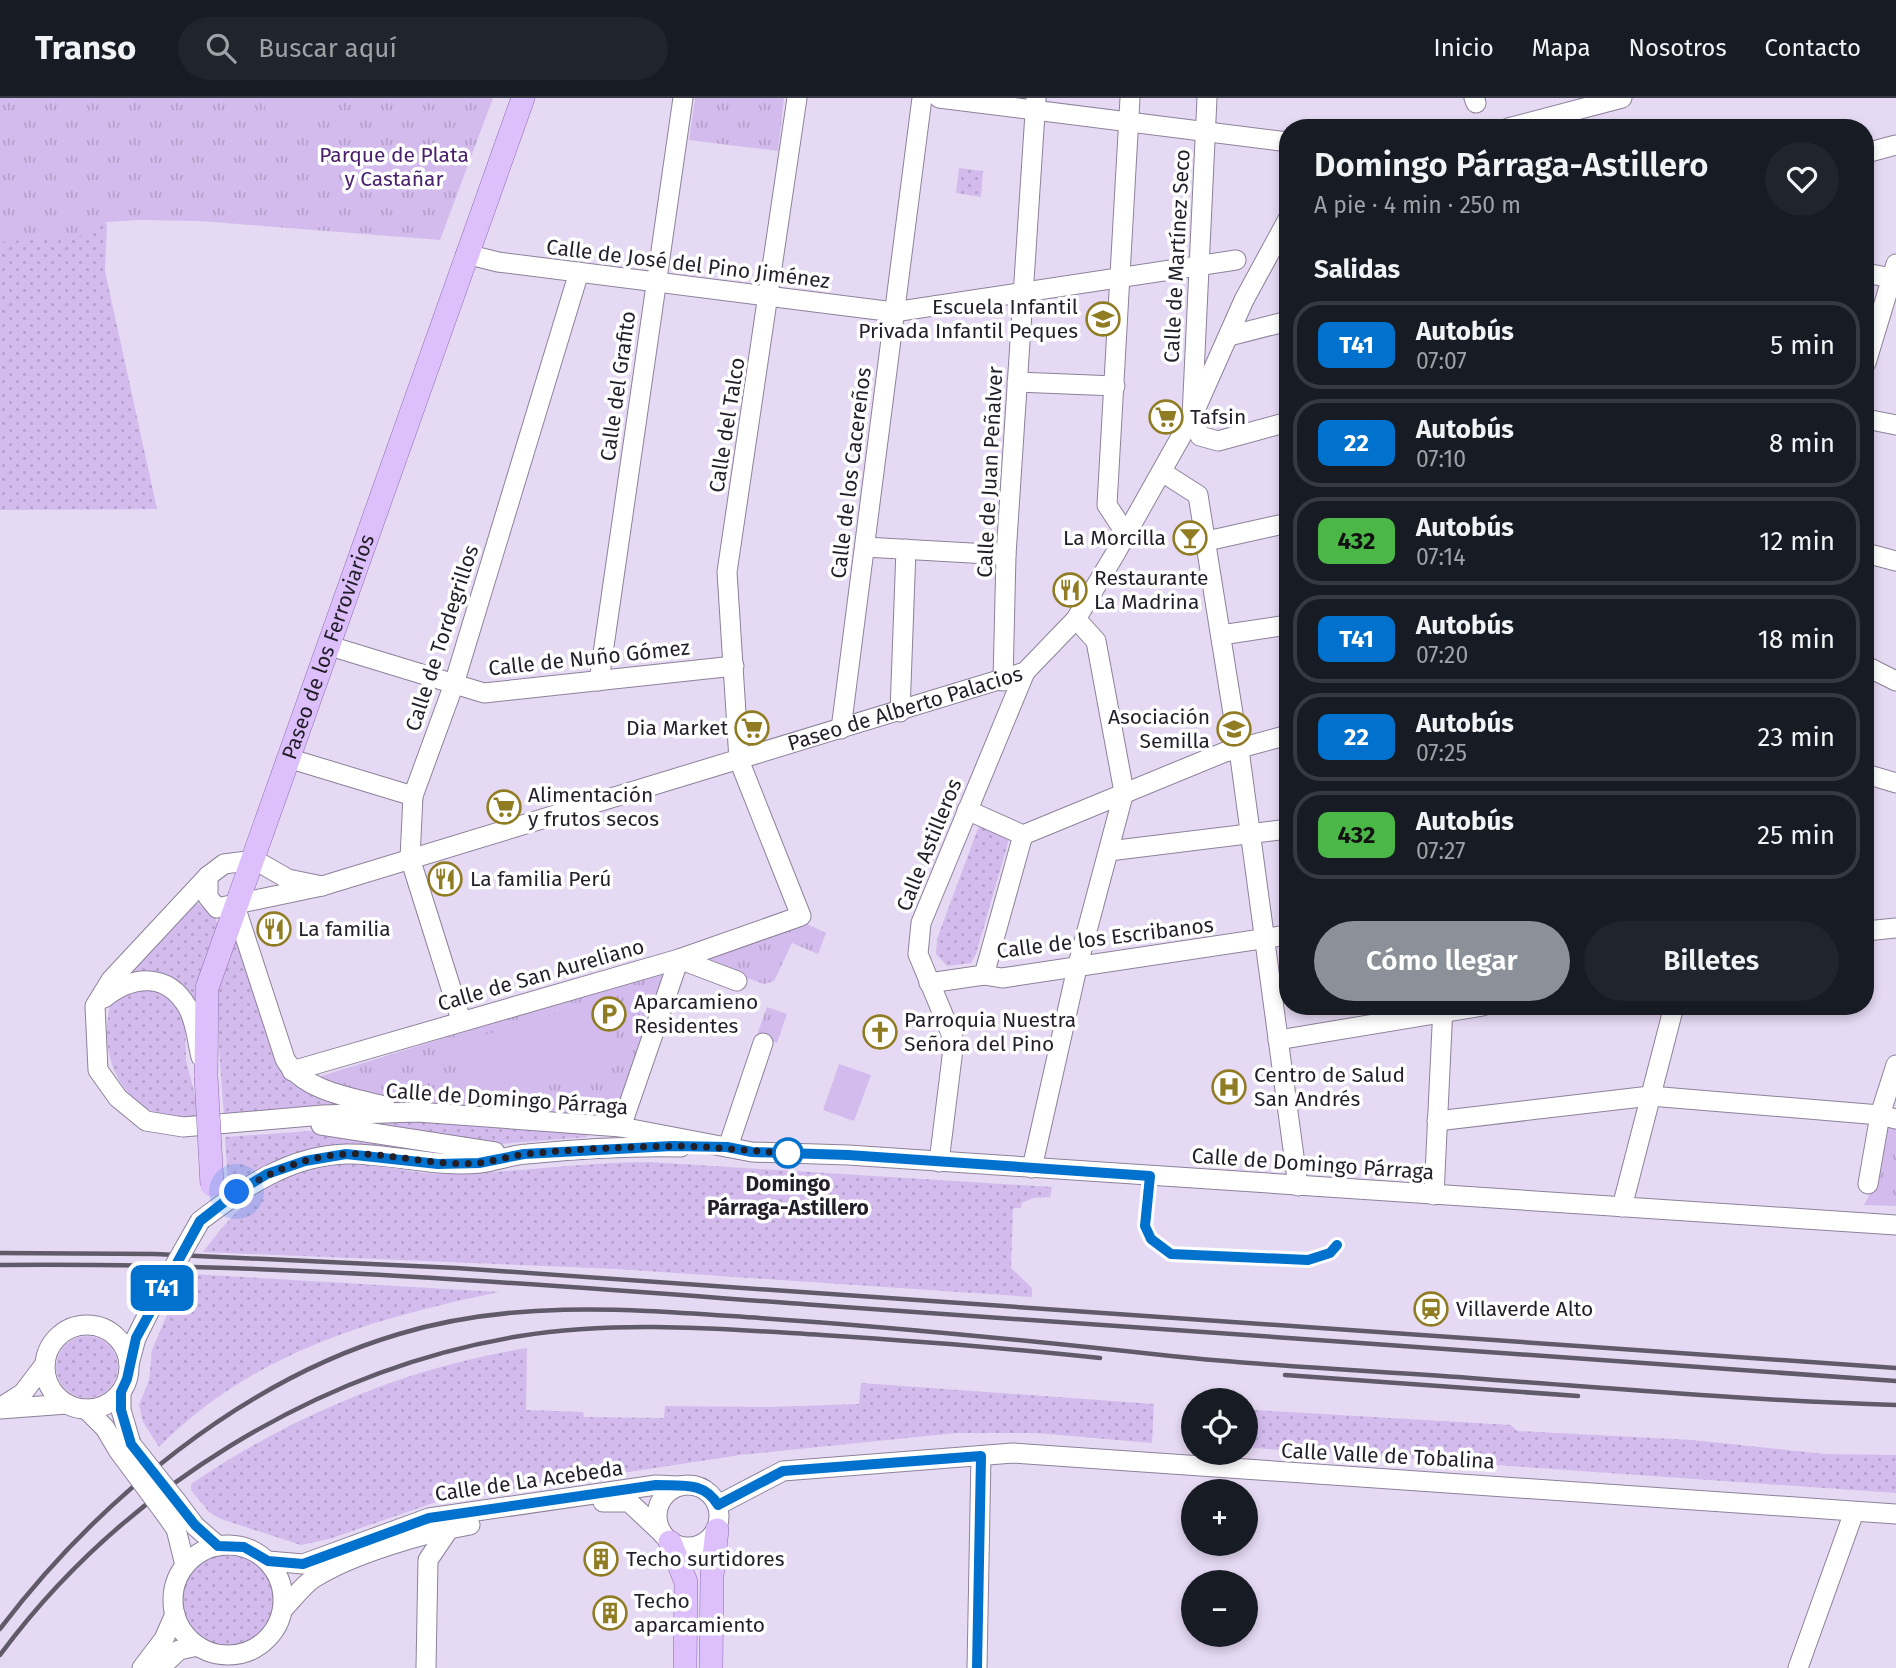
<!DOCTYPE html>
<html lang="es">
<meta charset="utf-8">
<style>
:root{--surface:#171b24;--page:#20242c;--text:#f1f3f6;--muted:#9ea1a6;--line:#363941;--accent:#8c9099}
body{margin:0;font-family:"Fira Sans",sans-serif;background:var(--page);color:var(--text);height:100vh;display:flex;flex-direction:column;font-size:26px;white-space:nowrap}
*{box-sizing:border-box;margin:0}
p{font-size:23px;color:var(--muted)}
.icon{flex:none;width:38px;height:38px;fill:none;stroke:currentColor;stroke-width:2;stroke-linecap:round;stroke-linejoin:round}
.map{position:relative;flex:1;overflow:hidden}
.side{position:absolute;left:1279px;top:21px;width:595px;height:896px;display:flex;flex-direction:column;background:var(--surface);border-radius:28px;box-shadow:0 4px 10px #0003}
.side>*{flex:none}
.badge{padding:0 14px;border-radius:10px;font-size:24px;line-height:46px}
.tools{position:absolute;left:1181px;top:1290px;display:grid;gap:14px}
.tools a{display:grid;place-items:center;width:77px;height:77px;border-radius:50%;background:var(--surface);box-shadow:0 4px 10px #0003;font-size:35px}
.you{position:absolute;width:35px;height:35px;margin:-18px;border:5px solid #fff;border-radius:50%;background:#1a73e8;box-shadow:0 0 0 10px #1a73e833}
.map>.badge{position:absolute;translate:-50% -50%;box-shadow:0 0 0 4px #fff}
h2{padding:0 35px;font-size:26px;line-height:63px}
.round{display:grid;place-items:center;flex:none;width:74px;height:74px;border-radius:37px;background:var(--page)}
.head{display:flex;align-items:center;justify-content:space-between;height:119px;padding:0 35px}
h1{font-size:33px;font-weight:600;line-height:52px}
.cta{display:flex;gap:14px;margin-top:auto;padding:14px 35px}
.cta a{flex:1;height:80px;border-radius:42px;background:var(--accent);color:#fff;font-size:28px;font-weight:600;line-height:80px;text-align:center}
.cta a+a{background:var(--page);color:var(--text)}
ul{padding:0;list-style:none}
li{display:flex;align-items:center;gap:21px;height:88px;margin:0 14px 10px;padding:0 21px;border:4px solid var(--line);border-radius:28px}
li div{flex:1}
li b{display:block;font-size:26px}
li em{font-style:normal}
li .badge{min-width:77px;font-weight:700;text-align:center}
header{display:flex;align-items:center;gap:42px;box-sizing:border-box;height:98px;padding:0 35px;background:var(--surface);border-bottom:2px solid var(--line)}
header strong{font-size:33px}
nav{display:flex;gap:38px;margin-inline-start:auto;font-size:24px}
.search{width:490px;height:63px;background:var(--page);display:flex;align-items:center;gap:18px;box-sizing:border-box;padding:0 24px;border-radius:38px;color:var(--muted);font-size:26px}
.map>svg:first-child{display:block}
.grass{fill:url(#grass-dots)}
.park{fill:url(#park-tufts)}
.pitch{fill:#d3bced}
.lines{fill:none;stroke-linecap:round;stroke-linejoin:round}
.minor-casing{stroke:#8d829a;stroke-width:21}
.major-casing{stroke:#8e6cb0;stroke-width:24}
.minor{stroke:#fff;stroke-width:19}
.major{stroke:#ddc0fb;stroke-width:23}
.rail{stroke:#605a69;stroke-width:4.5}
.minor-bridge-casing{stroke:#8d829a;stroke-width:21;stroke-linecap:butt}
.major-bridge-casing{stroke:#8e6cb0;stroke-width:24;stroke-linecap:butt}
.minor-bridge{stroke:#fff;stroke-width:19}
.major-bridge{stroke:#ddc0fb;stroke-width:23}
.line-casing{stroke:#fff;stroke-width:16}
.line{stroke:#0072ce;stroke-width:10}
.walk{stroke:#231f29;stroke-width:7;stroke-dasharray:0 12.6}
.stop-dot{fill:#fff;stroke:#0072ce;stroke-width:3.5}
.labels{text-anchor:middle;stroke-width:7;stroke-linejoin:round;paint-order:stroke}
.park-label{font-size:21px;fill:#4a216d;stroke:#fff}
.street-label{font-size:21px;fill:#231f29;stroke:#fff}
.poi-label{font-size:21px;fill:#231f29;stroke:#fff;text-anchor:start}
.stop-label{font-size:21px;font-weight:bold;fill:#231f29;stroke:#fff}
</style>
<header>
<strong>Transo</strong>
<div class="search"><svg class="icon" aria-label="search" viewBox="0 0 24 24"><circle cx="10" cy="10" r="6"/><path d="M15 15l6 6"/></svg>Buscar aquí</div>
<nav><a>Inicio</a><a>Mapa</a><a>Nosotros</a><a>Contacto</a></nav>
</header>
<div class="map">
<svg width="1896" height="1570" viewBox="0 0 1896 1570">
<defs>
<pattern id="grass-dots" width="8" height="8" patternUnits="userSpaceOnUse" patternTransform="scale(1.75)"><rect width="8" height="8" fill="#d3bced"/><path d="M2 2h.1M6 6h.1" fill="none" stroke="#b5a1cb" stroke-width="1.8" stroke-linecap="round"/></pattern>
<pattern id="park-tufts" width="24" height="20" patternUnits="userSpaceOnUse" patternTransform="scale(1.75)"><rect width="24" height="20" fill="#d3bced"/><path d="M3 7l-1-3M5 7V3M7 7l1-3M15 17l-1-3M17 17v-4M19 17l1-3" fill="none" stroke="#b5a1cb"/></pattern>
</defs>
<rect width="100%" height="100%" fill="#e5d9f3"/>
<g class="grass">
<polygon points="959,70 983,73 981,99 956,95"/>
<polygon points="107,125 105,173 157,411 0,412 0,141"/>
<polygon points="980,725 1010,738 976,856 971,865 947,868 936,856 937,841"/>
<polygon points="197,805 215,819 218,827 194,903 127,876"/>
<polygon points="236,841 281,964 343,1007 224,1018 219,950 219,885"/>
<path d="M 146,889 L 165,893 L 185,922 L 186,962 L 201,1021 C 189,1021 175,1022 164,1018 C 115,1002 98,950 111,904 Z"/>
<polygon points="367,1019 587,1035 587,1039 499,1046 333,1020"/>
<polygon points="309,1033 337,1034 470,1057 290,1059 228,1087 225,1039"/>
<path d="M 649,1064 L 1052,1089 L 1050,1099 L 1033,1100 L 1022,1105 L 1021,1110 L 1013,1110 L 1011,1170 L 1032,1190 L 1032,1199 L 617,1171 L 203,1154 C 245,1098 288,1060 363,1066 C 391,1068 419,1077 447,1076 C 515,1075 582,1064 649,1064 Z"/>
<path d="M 192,1176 L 499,1194 C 372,1221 254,1253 159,1349 L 143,1324 L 139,1307 L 149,1282 L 152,1252 L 166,1219 Z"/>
<circle cx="87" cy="1269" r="31"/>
<path d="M 527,1250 L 526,1312 L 583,1314 L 584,1319 L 664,1320 L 665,1308 L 769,1309 L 859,1306 L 861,1285 L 1154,1306 L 1152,1345 L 1037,1335 L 956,1335 L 740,1357 L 439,1403 L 329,1441 L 301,1447 L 221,1421 L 209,1414 L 191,1392 L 191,1386 C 291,1318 407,1269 527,1250 Z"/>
<polygon points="1255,1312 1511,1327 1517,1333 1692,1342 1825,1356 1896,1357 1896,1395 1253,1350"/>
<circle cx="228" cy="1502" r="45"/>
</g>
<g class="park">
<polygon points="0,0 493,0 440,142 200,123 139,122 107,124 84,137 0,144"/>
<polygon points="695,0 784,0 778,53 689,42"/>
<polygon points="807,826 826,835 818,856 792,845 774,883 764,886 700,864 701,861"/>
<path d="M 668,871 L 615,1020 C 553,1016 361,1016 321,978 Z"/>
<polygon points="767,909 787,916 777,945 757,937"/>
<polygon points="1887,1028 1896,1030 1896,1108 1864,1107 1873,1090"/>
</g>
<g class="pitch">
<polygon points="267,0 316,0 313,23 264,16"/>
<polygon points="605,901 625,966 476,1009 468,1005 451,947"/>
<polygon points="839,966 871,977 854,1023 823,1012"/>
</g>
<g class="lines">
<defs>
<g id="minor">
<polyline points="939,0 1288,44"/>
<polyline points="1207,0 1192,319 1200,338 1218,343 1288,324"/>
<polyline points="1474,0 1476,5"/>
<polyline points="1508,30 1622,0"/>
<polyline points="1866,55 1896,47"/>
<polyline points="466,156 498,164 894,214 1236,162"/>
<polyline points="1866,175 1896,181"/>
<polyline points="1229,238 1288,223"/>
<polyline points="1866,265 1896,166"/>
<polyline points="1017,284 1115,288"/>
<polyline points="1866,321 1896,327"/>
<polyline points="1162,374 1198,397 1240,659 1298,1088"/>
<polyline points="1126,436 1107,407 1130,0"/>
<polyline points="1207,443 1288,425"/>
<polyline points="865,449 1006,457"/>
<polyline points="1866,455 1896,463"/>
<polyline points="1221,537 1288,527"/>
<polyline points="330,548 484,595 734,568"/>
<polyline points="1866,568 1896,583"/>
<polyline points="599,583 683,0"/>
<polyline points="1003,583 1006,457 1036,0"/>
<polyline points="900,614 906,451"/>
<polyline points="841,631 922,0"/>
<polyline points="291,661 413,698"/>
<polyline points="1866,676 1896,685"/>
<polyline points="967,712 1023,737 1225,654 1288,637"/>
<polyline points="1109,753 1288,731"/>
<path id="s1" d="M 208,778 L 208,799 L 217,810 L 322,788 L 1025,574 L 1076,521 L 1115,456 L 1192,319 L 1244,202 L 1288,121"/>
<polyline points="322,788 288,781 255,762 224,766 208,778 111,882 95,908 98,972 118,1000 146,1023 183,1029 323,1017 417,1014 621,1029 752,1054 848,1057 1896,1127"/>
<path d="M 236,811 L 285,961 C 303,993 352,1000 385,1008"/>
<polyline points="1866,833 1896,830"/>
<polyline points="984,877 1023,737"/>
<polyline points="929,885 984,877 1002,880 1288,837"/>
<path d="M 104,900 C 133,877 168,874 188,910 C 196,924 197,943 201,959"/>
<polyline points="461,922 410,760 413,698 454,586 579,174"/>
<polyline points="1278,942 1483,908"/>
<polyline points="292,973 679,861 801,818 739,662 727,474 797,0"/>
<polyline points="1437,1023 1650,998 1880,1017 1896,1021"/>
<polyline points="321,1027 495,1054"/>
<polyline points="621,1029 679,861 737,883"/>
<polyline points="728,1049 763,945"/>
<polyline points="939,1064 954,943 918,856 921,825 1025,574"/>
<polyline points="1032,1070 1077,870 1124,694 1096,543 1076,521"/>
<polyline points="1868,1086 1880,1017 1896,967"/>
<polyline points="1434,1097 1443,908"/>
<polyline points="1622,1109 1674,908"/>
<path d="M 200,1123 C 243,1090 290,1057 347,1056 C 392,1055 435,1070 480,1065 C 496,1063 511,1057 527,1056 C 578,1051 630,1048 681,1049"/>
<circle cx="87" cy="1269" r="42"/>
<polyline points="129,1266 136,1240 155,1202"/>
<polyline points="121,1294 121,1312 131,1346"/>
<polyline points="1,1309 23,1295 45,1266"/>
<polyline points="0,1311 67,1306"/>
<polyline points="86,1311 105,1330 118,1352"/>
<circle cx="688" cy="1418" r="31"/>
<polyline points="177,1404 195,1428 218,1448"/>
<polyline points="603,1404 629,1404 662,1435"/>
<polyline points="718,1407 783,1373 1013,1355 1896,1416"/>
<polyline points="164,1414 176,1431 185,1467"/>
<circle cx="228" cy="1502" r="55"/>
<polyline points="268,1463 303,1466 429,1420 656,1387 679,1388"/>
<path d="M 283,1511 C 293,1501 303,1487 314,1480 C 353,1455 425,1435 470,1427"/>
<polyline points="142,1570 164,1541 175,1516"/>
<polyline points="160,1570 179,1552 198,1548"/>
<polyline points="426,1570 428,1462 449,1431"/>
<polyline points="977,1570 981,1358"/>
<polyline points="1798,1570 1854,1414"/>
</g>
<g id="major">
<path id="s2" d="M 206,978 L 207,890 L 523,0"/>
<polyline points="670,1444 686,1484 685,1570"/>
<polyline points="711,1570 712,1478 717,1432"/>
</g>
</defs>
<use href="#minor" class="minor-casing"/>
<use href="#major" class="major-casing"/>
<use href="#minor" class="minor"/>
<use href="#major" class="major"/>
<g class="rail">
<polyline points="0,1155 155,1156 456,1170 1896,1270"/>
<path d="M 0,1167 C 277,1164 554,1188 829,1208 C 1185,1233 1540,1257 1896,1283"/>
<polyline points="1285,1277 1578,1298"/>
<path d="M 0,1531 C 97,1403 243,1282 399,1236 C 518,1200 638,1212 760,1220 C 897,1229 1034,1243 1171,1258 C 1275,1269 1379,1273 1483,1281 C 1621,1291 1758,1303 1896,1307"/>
<path d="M 0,1557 C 122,1392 318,1271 520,1238 C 620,1222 722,1231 822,1237 C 915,1243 1008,1250 1100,1260"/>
</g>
<defs>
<g id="minor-bridge">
<polyline points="155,1202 200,1123"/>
<polyline points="131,1346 177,1404"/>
<polyline points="118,1352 164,1414"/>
</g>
<polyline id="major-bridge" points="206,978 212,1087"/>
</defs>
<use href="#minor-bridge" class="minor-bridge-casing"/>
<use href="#major-bridge" class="major-bridge-casing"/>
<use href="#minor-bridge" class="minor-bridge"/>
<use href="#major-bridge" class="major-bridge"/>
</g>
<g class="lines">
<defs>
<path id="line" d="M 977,1570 L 981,1358 L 783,1373 L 718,1407 C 704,1383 681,1388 656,1387 L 429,1420 L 303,1466 L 268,1463 L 244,1449 L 218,1448 L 195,1427 L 131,1346 L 121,1312 L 121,1294 L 127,1281 L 136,1240 L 200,1123 L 237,1094 L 267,1076 L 305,1063 L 346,1056 L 438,1066 L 479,1065 L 524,1056 L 672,1048 L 727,1049 L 752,1054 L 848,1057 L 1150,1078 L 1145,1128 L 1151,1141 L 1171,1156 L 1308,1162 L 1330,1155 L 1337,1147"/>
</defs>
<use href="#line" class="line-casing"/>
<use href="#line" class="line"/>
<path class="walk" d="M 237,1094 C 270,1074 306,1058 346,1056 C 390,1054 434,1069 479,1065 C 494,1063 510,1058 526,1056 C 575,1051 625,1049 675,1048 C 714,1048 752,1054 791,1055 L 788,1055"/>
</g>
<defs>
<symbol id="school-ring" viewBox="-11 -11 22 22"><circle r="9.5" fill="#fff" stroke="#907c22" stroke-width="1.5"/><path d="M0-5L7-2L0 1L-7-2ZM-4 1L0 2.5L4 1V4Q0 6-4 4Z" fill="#907c22"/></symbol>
<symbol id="supermarket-ring" viewBox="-11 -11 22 22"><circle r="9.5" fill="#fff" stroke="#907c22" stroke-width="1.5"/><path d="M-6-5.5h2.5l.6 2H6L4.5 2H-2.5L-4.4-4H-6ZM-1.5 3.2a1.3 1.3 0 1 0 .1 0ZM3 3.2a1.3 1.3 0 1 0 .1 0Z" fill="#907c22"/></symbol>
<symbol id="bar-ring" viewBox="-11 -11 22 22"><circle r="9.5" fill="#fff" stroke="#907c22" stroke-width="1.5"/><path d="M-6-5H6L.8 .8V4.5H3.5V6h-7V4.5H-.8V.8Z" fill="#907c22"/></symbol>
<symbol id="restaurant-ring" viewBox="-11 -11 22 22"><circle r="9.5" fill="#fff" stroke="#907c22" stroke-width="1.5"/><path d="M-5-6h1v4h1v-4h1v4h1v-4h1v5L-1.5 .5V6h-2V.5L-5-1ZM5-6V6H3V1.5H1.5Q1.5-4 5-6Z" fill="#907c22"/></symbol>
<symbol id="parking-ring" viewBox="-11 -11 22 22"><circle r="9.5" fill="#fff" stroke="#907c22" stroke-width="1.5"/><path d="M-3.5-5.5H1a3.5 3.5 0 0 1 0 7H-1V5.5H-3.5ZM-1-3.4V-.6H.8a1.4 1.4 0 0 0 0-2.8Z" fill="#907c22"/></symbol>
<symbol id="church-ring" viewBox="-11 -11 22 22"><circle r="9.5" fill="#fff" stroke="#907c22" stroke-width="1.5"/><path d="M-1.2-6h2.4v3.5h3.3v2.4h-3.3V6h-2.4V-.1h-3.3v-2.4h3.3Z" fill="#907c22"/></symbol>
<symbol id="hospital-ring" viewBox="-11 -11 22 22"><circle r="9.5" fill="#fff" stroke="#907c22" stroke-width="1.5"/><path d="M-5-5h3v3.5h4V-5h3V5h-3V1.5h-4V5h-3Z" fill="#907c22"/></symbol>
<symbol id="station-ring" viewBox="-11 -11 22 22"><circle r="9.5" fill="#fff" stroke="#907c22" stroke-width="1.5"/><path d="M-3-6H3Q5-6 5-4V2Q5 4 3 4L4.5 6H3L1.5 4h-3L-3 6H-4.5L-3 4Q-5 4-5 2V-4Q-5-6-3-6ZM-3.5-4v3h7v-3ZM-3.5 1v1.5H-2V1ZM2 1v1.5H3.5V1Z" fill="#907c22"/></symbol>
<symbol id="building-ring" viewBox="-11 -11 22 22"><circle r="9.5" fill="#fff" stroke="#907c22" stroke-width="1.5"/><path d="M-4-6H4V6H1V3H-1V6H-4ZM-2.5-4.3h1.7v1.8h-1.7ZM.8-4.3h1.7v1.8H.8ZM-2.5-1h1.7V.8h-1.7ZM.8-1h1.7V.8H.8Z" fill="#907c22"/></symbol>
</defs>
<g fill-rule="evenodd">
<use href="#school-ring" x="1084" y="202" width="38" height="38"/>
<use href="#supermarket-ring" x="1147" y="300" width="38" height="38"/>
<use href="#bar-ring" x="1171" y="421" width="38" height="38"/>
<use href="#restaurant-ring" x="1051" y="473" width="38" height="38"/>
<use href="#supermarket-ring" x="733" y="611" width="38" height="38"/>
<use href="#school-ring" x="1215" y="612" width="38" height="38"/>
<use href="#supermarket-ring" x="485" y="690" width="38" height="38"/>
<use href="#restaurant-ring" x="426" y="762" width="38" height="38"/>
<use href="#restaurant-ring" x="255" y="812" width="38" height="38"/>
<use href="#parking-ring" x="590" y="897" width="38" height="38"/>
<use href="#church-ring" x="861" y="915" width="38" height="38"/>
<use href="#hospital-ring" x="1210" y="970" width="38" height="38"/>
<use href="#station-ring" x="1412" y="1192" width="38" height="38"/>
<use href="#building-ring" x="582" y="1442" width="38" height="38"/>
<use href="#building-ring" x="591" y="1496" width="38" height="38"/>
</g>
<circle class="stop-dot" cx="788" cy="1055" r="14"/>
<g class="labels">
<g class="park-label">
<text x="394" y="64">Parque de Plata<tspan x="394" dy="24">y Castañar</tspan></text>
</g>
<g class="street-label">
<text transform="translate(1177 158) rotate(-87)" y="7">Calle de Martínez Seco</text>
<text transform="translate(688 166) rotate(7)" y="7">Calle de José del Pino Jiménez</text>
<text transform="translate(618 288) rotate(-82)" y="7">Calle del Grafito</text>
<text transform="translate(727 327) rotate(-81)" y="7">Calle del Talco</text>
<text transform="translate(990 374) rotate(-87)" y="7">Calle de Juan Peñalver</text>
<text transform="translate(851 375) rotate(-83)" y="7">Calle de los Cacereños</text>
<text transform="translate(442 540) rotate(-72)" y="7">Calle de Tordegrillos</text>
<text dy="7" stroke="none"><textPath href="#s2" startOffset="450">Paseo de los Ferroviarios</textPath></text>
<text transform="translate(589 560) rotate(-6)" y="7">Calle de Nuño Gómez</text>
<text dy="7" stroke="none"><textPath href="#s1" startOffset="752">Paseo de Alberto Palacios</textPath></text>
<text transform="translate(929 747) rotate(-68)" y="7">Calle Astilleros</text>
<text transform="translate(1105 840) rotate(-7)" y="7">Calle de los Escribanos</text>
<text transform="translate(541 877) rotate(-16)" y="7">Calle de San Aureliano</text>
<text transform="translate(507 1001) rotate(4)" y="7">Calle de Domingo Párraga</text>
<text transform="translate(1313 1066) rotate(4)" y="7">Calle de Domingo Párraga</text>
<text transform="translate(1388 1358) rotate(3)" y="7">Calle Valle de Tobalina</text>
<text transform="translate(529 1383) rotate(-8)" y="7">Calle de La Acebeda</text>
</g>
<g class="poi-label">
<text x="1078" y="216" text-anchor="end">Escuela Infantil<tspan x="1078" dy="24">Privada Infantil Peques</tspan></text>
<text x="1190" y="326">Tafsin</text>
<text x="1166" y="447" text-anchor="end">La Morcilla</text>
<text x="1094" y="487">Restaurante<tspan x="1094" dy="24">La Madrina</tspan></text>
<text x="1210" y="626" text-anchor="end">Asociación<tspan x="1210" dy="24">Semilla</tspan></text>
<text x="728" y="637" text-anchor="end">Dia Market</text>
<text x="528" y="704">Alimentación<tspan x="528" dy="24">y frutos secos</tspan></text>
<text x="470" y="788">La familia Perú</text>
<text x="298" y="838">La familia</text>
<text x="634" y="911">Aparcamieno<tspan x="634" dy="24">Residentes</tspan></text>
<text x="904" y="929">Parroquia Nuestra<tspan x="904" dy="24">Señora del Pino</tspan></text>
<text x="1254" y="984">Centro de Salud<tspan x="1254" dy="24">San Andrés</tspan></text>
<text x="1456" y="1218">Villaverde Alto</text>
<text x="626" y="1468">Techo surtidores</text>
<text x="634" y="1510">Techo<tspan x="634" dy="24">aparcamiento</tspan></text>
</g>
<g class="stop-label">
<text x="788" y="1093">Domingo<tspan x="788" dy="24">Párraga-Astillero</tspan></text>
</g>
</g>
</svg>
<div class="tools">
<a><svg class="icon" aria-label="locate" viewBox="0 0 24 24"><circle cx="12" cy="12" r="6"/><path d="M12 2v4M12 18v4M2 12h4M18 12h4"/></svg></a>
<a>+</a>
<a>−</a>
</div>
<div class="you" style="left:237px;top:1094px"></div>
<b class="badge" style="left:162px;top:1190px;background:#0072ce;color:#fff">T41</b>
<section class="side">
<div class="head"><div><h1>Domingo Párraga-Astillero</h1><p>A pie · 4 min · 250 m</p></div><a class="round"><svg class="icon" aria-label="heart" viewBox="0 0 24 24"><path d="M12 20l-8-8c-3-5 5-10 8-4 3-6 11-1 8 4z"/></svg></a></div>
<h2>Salidas</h2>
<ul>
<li><span class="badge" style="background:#0072ce;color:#fff">T41</span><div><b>Autobús</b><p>07:07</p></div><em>5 min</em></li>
<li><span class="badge" style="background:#0072ce;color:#fff">22</span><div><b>Autobús</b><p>07:10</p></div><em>8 min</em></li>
<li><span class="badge" style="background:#4ab747;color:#111">432</span><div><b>Autobús</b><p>07:14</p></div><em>12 min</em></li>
<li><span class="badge" style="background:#0072ce;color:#fff">T41</span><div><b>Autobús</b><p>07:20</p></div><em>18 min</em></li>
<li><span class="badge" style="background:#0072ce;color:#fff">22</span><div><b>Autobús</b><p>07:25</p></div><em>23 min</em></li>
<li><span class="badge" style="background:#4ab747;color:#111">432</span><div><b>Autobús</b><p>07:27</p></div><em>25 min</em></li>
</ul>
<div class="cta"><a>Cómo llegar</a><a>Billetes</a></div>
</section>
</div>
